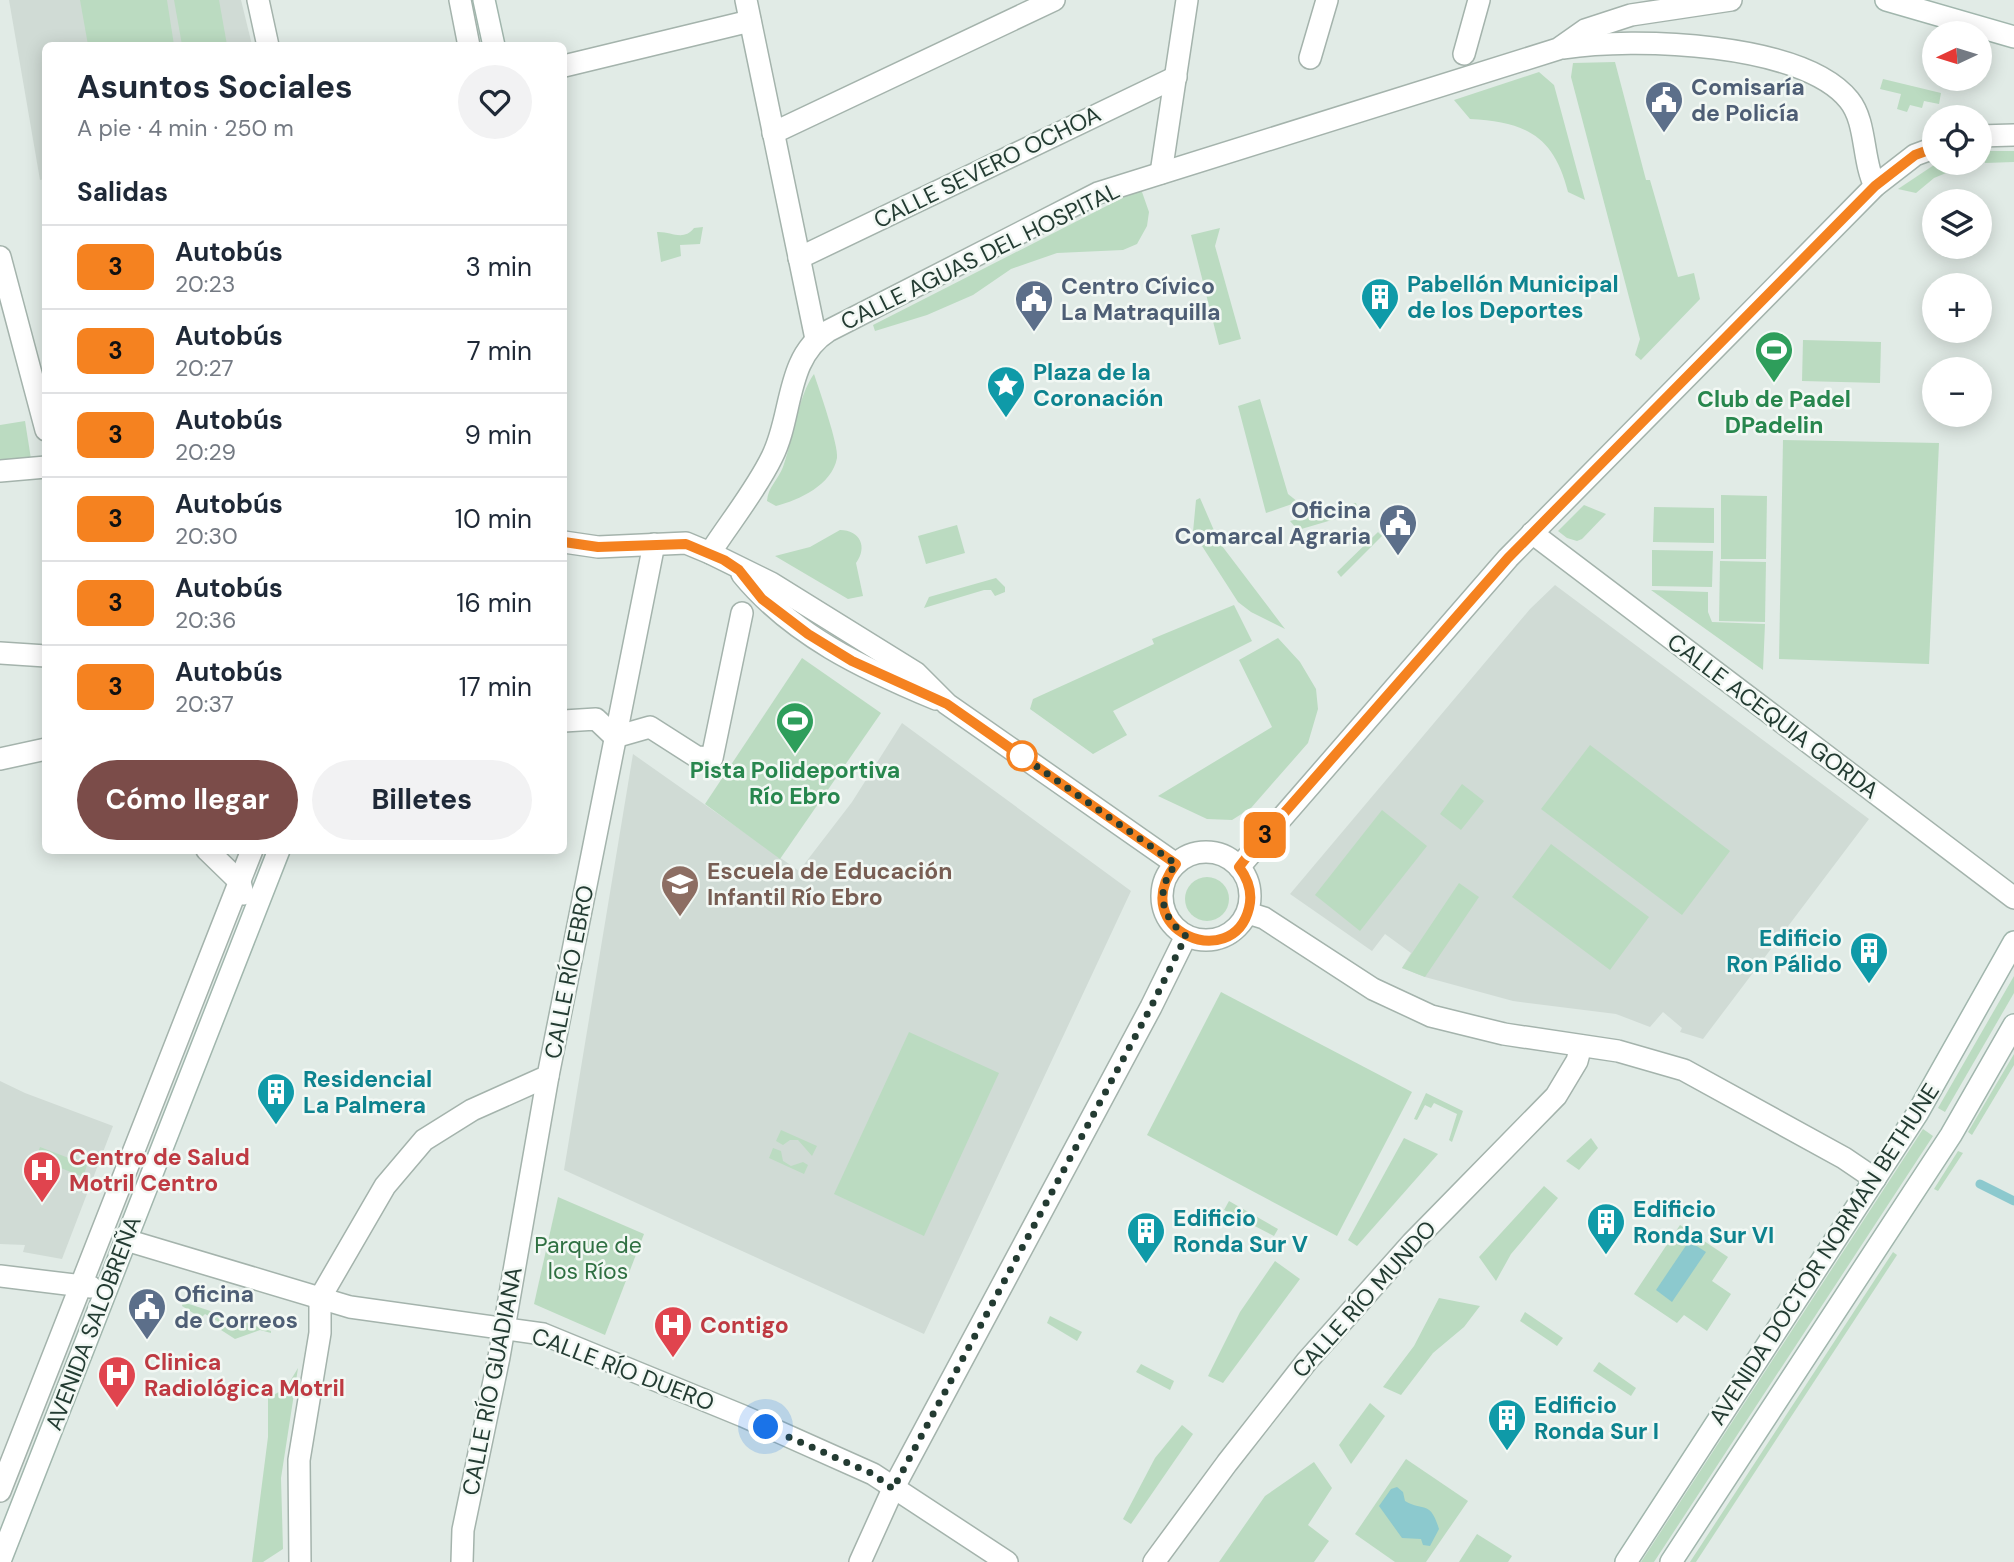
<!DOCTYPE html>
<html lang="es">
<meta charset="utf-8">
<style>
:root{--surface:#fff;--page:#f2f2f3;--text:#1f2937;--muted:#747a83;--line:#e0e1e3;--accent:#7b4c49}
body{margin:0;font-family:"DM Sans",sans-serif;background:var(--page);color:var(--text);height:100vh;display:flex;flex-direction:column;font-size:26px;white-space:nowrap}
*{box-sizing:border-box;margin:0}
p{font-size:23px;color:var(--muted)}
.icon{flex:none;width:38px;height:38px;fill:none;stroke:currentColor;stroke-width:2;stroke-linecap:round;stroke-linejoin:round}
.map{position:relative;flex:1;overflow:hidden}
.sheet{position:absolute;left:42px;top:42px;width:525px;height:812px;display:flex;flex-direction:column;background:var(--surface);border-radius:10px;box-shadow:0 4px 18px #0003}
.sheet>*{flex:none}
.badge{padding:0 14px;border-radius:10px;font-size:24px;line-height:46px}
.needle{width:46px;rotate:266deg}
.buttons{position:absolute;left:1922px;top:21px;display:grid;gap:14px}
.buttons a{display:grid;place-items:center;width:70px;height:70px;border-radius:50%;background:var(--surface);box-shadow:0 4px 18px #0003;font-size:35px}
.you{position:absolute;width:35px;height:35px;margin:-18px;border:5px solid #fff;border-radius:50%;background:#1a73e8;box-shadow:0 0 0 10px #1a73e833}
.map>.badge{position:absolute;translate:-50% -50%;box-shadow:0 0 0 4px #fff}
h2{padding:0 35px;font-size:26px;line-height:63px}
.round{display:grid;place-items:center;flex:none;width:74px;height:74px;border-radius:37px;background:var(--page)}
.headline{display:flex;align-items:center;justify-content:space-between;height:119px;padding:0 35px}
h1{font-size:33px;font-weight:700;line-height:52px}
.primary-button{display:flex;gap:14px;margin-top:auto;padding:14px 35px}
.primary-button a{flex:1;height:80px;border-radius:42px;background:var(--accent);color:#fff;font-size:28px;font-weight:700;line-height:80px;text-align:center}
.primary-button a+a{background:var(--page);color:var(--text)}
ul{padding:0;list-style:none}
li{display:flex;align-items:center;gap:21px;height:84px;padding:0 35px;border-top:2px solid var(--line)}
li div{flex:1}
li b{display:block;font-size:26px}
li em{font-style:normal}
li .badge{min-width:77px;font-weight:700;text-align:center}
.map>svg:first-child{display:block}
.built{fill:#d0dbd5}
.green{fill:#bbdbc1}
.water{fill:#8cc9ce}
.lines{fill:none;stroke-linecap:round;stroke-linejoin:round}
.stream{stroke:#8cc9ce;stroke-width:9}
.minor-casing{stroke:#a4b3ac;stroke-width:24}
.tertiary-casing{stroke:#a4b3ac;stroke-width:24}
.secondary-casing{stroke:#a1b6ad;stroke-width:24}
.minor{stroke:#fff;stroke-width:21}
.tertiary{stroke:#fff;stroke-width:21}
.secondary{stroke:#fff;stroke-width:21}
.line-casing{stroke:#fff;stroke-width:16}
.line{stroke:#f58220;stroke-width:10}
.walk{stroke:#233b32;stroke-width:7;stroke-dasharray:0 12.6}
.stop-dot{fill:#fff;stroke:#f58220;stroke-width:3.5}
.labels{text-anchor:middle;stroke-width:5;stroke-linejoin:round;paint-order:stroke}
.service-label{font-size:23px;font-weight:bold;fill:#4e5e75;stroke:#f2f8f4;text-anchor:start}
.street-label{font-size:23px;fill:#233b32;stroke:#f2f8f4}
.culture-label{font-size:23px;font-weight:bold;fill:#0d838f;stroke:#f2f8f4;text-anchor:start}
.leisure-label{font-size:23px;font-weight:bold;fill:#27864d;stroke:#f2f8f4}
.education-label{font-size:23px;font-weight:bold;fill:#785e54;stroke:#f2f8f4;text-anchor:start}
.health-label{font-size:23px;font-weight:bold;fill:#be3a42;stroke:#f2f8f4;text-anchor:start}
.park-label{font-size:23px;fill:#2f7042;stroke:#f2f8f4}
</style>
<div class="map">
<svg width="2014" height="1562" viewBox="0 0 2014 1562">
<rect width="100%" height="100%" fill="#e1ebe6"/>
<g class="built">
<polygon points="9,0 241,0 252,45 46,46 46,179 40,180"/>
<polygon points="1555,585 1869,819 1703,1039 1680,1032 1682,1028 1663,1012 1650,1027 1616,1014 1513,1001 1425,977 1402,968 1411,953 1385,934 1372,951 1290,894 1530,609"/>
<polygon points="902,723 1131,891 924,1334 564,1170 633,754 799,871 852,802"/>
<polygon points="0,1081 25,1093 113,1126 62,1259 23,1252 25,1245 0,1244"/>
</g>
<g class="green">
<polygon points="80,0 167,0 174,45 88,45"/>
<polygon points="174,0 219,0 227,45 182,45"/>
<polygon points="1615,62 1646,180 1650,180 1678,277 1694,273 1700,299 1641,360 1635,355 1640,339 1571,77 1573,63"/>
<path d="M 1539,72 L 1554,85 L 1585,200 L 1568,192 C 1554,136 1526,122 1470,119 L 1454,100 Z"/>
<polygon points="1883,79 1941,93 1939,104 1924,101 1922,108 1910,105 1907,112 1897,109 1901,94 1880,89"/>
<polygon points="1986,151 2014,151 2014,162 1985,163"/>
<polygon points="1937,163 1960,163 1963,166 1934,178 1916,193 1898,189"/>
<polygon points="1134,192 1142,192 1149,212 1147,226 1137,244 1123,250 1057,253 1011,269 973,295 927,315 875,331 873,325"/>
<path d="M 703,227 L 700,244 L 680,245 L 681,256 L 661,262 L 657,232 C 671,231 683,242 694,228 Z"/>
<polygon points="1220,228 1215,246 1241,339 1219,345 1191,235"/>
<polygon points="1803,340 1881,342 1880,383 1802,381"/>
<path d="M 814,374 C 819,389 839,446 837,458 C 832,485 799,500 776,506 L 767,501 C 768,487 778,480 783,467 C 793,439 798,396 814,374 Z"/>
<polygon points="1260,399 1288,494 1298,502 1266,513 1238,406"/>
<polygon points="25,421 31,459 0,463 0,425"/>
<polygon points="1783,440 1939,443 1929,664 1779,659"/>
<polygon points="1721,495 1767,496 1766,559 1721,559"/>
<polygon points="1200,498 1219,542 1285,629 1251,612 1238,602 1193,532 1196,500"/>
<polygon points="1356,503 1359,512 1298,530 1290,521"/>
<polygon points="1584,505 1606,514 1582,539 1577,541 1567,538 1558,531"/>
<polygon points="1654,507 1714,508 1714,543 1653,542"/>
<polygon points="957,525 965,553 926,564 918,536"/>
<path d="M 840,530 C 860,530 868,547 856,563 L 863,596 L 848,599 L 775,556 L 810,547 Z"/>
<polygon points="1378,532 1382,536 1341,577 1337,572"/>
<polygon points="1652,550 1713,551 1712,587 1652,586"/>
<polygon points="1720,561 1766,562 1765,622 1719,621"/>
<polygon points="996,578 1005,587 1005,592 995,596 991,590 984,590 924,608 929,597"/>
<polygon points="1651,590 1708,592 1708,612 1712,622 1765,624 1763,670"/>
<polygon points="1234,605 1252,641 1113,711 1127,735 1093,754 1030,709 1033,699 1154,644 1152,639"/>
<polygon points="1278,638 1300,662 1316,689 1318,709 1308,743 1251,808 1232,820 1207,819 1158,796 1272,727 1239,660"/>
<polygon points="802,658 881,713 780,859 705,804"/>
<polygon points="1590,745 1730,851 1682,915 1541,809"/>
<polygon points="1462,784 1484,801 1461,830 1440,814"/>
<polygon points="1382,810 1427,846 1360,931 1315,895"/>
<polygon points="1551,844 1649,917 1610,970 1512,897"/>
<circle cx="1207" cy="899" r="22"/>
<polygon points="1459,883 1479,897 1425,977 1402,968"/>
<polygon points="2014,976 2014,993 1945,1112 1938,1108"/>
<polygon points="1221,992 1412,1092 1337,1236 1147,1135"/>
<polygon points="909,1032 999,1073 924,1236 834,1194"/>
<polygon points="2014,1054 2014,1065 1972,1135 1968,1132"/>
<polygon points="1426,1093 1463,1111 1452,1142 1449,1140 1457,1114 1434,1103 1431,1108 1425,1105 1417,1120 1414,1119"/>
<polygon points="1923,1129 1933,1136 1654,1562 1641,1562"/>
<polygon points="781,1130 817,1146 812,1156 798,1140 790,1140 783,1145 776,1141"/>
<polygon points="1404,1138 1438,1154 1357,1246 1348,1240"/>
<polygon points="1591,1138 1598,1148 1579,1170 1566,1161"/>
<polygon points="40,1147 87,1165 83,1177 36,1158"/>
<polygon points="773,1148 781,1151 783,1161 791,1166 803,1162 808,1165 804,1174 769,1158"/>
<polygon points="1958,1151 1963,1153 1938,1191 1934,1189"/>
<polygon points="1544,1186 1558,1198 1511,1254 1496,1281 1479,1257"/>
<polygon points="558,1197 644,1234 605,1335 534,1304"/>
<polygon points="1229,1201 1278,1229 1274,1236 1224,1210"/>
<polygon points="1680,1225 1728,1257 1712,1281 1731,1294 1707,1331 1684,1315 1677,1323 1634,1294"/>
<polygon points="1893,1252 1897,1255 1696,1562 1690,1562"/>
<polygon points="1275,1261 1300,1279 1223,1383 1208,1376 1240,1312"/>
<polygon points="1439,1298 1480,1306 1464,1327 1433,1353 1401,1395 1383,1387 1414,1346"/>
<polygon points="183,1302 271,1331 271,1333 260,1330 235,1339 221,1330 224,1325 205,1314 201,1318 182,1306"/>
<polygon points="1525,1312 1563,1338 1557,1346 1520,1321"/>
<polygon points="1050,1316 1082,1332 1077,1341 1047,1323"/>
<polygon points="1599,1362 1636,1388 1631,1396 1593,1371"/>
<polygon points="1141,1364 1174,1381 1170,1390 1136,1372"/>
<polygon points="298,1368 281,1478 283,1549 263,1562 252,1562 268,1437 268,1398 286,1388"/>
<polygon points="1370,1403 1385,1416 1351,1464 1339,1445"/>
<polygon points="1182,1425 1193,1434 1131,1524 1123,1519 1155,1458"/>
<polygon points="1406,1459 1468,1501 1426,1562 1395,1562 1355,1534"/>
<polygon points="1314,1462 1332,1488 1308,1525 1329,1541 1314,1562 1219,1562 1265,1496"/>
<polygon points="1477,1534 1512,1556 1508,1562 1459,1562"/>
</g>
<g class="water">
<polygon points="1689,1241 1706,1252 1672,1302 1656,1290"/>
<path d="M 1397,1487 L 1403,1492 L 1405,1501 C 1423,1512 1430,1499 1439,1529 L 1430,1546 L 1423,1545 L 1421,1539 L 1402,1538 L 1379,1506 L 1391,1489 Z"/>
</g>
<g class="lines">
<polyline class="stream" points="1980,1184 2014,1201"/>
<defs>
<g id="minor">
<polyline points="258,0 268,46"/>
<polyline points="460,0 469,46"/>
<polyline points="746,0 816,339"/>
<path d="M 1564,48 C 1632,37 1803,42 1849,100 C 1867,122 1862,160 1875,186"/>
<polyline points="1464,54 1479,0"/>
<polyline points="1310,58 1327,0"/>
<polyline points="564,66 750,21"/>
<polyline points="773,133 1054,0"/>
<polyline points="1161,173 1187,0"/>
<polyline points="0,257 46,430"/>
<polyline points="799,258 1176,77"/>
<polyline points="0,471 46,467"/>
<polyline points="1532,533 2014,898"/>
<path d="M 710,553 C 730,522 756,490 772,457 C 793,416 785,358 828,331 L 1098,193 L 1558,49 L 1585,30 L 1631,15 L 1731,0"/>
<polyline points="0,653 46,656"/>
<polyline points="564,721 596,719 615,737 650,727 697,757 712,758 742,613"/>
<polyline points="0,759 46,749"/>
<polyline points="207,850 240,882 243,894"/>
<polyline points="126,1240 350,1307 543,1334 743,1416 873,1474 1007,1562"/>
<polyline points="0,1276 91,1287"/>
<polyline points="0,1491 252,850"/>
<polyline points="300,1562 299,1460 320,1333 320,1298 385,1186 424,1140 472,1110 548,1076 654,544"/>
<polyline points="462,1562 463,1530 499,1357 548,1076"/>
<polyline points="1154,1562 1227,1463 1307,1361 1412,1243 1556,1096 1577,1061 1581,1046"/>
</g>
<g id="tertiary">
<polyline points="1979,136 2014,135"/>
<polyline points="564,542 598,547 686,543 710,553 771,583 916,673 947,704 1176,864"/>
<path d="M 742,574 C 792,635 864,669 936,699"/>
<circle cx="1206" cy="896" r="44"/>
<polyline points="1239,867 1508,558 1875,186 1915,155 1934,148"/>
<polyline points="1248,913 1264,918 1373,989 1431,1016 1504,1034 1618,1051 1684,1070 1844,1158 1875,1179"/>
<polyline points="860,1562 893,1489 1151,1007 1186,936"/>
</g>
<g id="secondary">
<polyline points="484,0 494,46"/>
<polyline points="1886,0 2014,37"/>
<polyline points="0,1561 279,850"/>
<polyline points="1626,1562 1917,1114 2014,942"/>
<polyline points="1671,1562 1951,1135 2014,1025"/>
</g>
</defs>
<use href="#minor" class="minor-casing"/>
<use href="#tertiary" class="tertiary-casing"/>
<use href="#secondary" class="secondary-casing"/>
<use href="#minor" class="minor"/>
<use href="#tertiary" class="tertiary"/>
<use href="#secondary" class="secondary"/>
</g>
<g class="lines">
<defs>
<path id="line" d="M 564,542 L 598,547 L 686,544 L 724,560 L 739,570 L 762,599 L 808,634 L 852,661 L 947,704 L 1176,864 C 1125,930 1233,974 1249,908 C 1253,892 1248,879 1239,867 L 1256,845 L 1508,558 L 1875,186 L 1915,155 L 1934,148"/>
</defs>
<use href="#line" class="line-casing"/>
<use href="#line" class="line"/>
<path class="walk" d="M 766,1427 L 873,1474 L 893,1489 L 1151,1007 L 1186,936 C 1160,916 1155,890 1176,864 L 1016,752 L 1022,756"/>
</g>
<defs>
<symbol id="civic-pin" viewBox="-11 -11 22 30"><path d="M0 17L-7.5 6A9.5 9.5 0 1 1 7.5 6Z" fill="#5c6f8a" stroke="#f2f8f4"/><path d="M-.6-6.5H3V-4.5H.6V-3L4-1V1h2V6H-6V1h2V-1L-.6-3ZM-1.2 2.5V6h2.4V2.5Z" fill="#fff"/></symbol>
<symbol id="building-pin" viewBox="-11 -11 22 30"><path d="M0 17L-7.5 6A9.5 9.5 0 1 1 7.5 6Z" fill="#0f9aa8" stroke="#f2f8f4"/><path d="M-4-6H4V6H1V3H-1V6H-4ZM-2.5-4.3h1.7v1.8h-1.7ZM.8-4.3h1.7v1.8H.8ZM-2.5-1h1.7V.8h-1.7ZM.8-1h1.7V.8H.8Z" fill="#fff"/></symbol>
<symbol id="stadium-pin" viewBox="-11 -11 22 30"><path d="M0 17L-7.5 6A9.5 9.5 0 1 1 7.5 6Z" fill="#2e9e5b" stroke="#f2f8f4"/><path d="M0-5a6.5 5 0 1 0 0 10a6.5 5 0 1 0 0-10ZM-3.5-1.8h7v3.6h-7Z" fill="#fff"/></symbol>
<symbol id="sight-pin" viewBox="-11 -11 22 30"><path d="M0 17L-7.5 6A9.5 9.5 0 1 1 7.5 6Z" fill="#0f9aa8" stroke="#f2f8f4"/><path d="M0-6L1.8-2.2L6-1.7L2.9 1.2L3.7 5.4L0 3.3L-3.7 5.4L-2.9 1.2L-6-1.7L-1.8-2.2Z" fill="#fff"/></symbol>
<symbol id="school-pin" viewBox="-11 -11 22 30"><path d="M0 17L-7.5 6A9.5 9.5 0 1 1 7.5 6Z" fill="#8d6e63" stroke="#f2f8f4"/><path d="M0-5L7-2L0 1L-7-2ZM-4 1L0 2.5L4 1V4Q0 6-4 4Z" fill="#fff"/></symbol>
<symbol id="hospital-pin" viewBox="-11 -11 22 30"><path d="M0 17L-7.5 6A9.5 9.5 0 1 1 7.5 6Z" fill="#e0444e" stroke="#f2f8f4"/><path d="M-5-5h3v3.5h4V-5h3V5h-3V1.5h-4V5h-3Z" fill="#fff"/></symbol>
</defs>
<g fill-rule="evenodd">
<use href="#civic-pin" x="1642" y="78" width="44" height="60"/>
<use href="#building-pin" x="1358" y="275" width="44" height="60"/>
<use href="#civic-pin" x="1012" y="277" width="44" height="60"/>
<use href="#stadium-pin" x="1752" y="328" width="44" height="60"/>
<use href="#sight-pin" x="984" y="363" width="44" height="60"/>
<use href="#civic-pin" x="1376" y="501" width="44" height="60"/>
<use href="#stadium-pin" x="773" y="699" width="44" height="60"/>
<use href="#school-pin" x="658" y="862" width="44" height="60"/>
<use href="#building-pin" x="1847" y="929" width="44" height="60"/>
<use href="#building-pin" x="254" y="1070" width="44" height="60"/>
<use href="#hospital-pin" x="20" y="1148" width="44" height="60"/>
<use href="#building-pin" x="1584" y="1200" width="44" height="60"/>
<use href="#building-pin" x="1124" y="1209" width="44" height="60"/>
<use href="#civic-pin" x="125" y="1285" width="44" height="60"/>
<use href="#hospital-pin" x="651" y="1303" width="44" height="60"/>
<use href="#hospital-pin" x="95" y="1353" width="44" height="60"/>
<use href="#building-pin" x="1485" y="1396" width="44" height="60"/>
</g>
<circle class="stop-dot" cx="1022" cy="756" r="14"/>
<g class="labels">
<g class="service-label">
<text x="1691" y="95">Comisaría<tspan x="1691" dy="26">de Policía</tspan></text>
<text x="1061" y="294">Centro Cívico<tspan x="1061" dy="26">La Matraquilla</tspan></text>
<text x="1371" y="518" text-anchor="end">Oficina<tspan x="1371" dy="26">Comarcal Agraria</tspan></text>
<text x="174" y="1302">Oficina<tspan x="174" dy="26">de Correos</tspan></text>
</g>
<g class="street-label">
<text transform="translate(987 167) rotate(-26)" y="8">CALLE SEVERO OCHOA</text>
<text transform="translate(980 256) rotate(-26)" y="8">CALLE AGUAS DEL HOSPITAL</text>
<text transform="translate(1773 716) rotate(37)" y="8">CALLE ACEQUIA GORDA</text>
<text transform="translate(569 972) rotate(-79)" y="8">CALLE RÍO EBRO</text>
<text transform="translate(1824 1254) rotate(-57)" y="8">AVENIDA DOCTOR NORMAN BETHUNE</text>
<text transform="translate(1364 1299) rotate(-48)" y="8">CALLE RÍO MUNDO</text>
<text transform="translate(93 1323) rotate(-69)" y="8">AVENIDA SALOBREÑA</text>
<text transform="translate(623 1369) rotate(21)" y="8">CALLE RÍO DUERO</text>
<text transform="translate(492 1381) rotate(-79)" y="8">CALLE RÍO GUADIANA</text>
</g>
<g class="culture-label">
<text x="1407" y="292">Pabellón Municipal<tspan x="1407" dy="26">de los Deportes</tspan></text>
<text x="1033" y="380">Plaza de la<tspan x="1033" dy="26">Coronación</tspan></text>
<text x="1842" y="946" text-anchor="end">Edificio<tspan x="1842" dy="26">Ron Pálido</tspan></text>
<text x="303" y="1087">Residencial<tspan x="303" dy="26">La Palmera</tspan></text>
<text x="1633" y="1217">Edificio<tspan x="1633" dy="26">Ronda Sur VI</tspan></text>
<text x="1173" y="1226">Edificio<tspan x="1173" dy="26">Ronda Sur V</tspan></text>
<text x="1534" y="1413">Edificio<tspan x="1534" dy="26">Ronda Sur I</tspan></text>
</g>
<g class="leisure-label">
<text x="1774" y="407">Club de Padel<tspan x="1774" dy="26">DPadelin</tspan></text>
<text x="795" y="778">Pista Polideportiva<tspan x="795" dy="26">Río Ebro</tspan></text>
</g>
<g class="education-label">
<text x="707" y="879">Escuela de Educación<tspan x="707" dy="26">Infantil Río Ebro</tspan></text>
</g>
<g class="health-label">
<text x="69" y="1165">Centro de Salud<tspan x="69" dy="26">Motril Centro</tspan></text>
<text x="700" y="1333">Contigo</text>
<text x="144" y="1370">Clinica<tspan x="144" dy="26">Radiológica Motril</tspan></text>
</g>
<g class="park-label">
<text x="588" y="1253">Parque de<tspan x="588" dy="26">los Ríos</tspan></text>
</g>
</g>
</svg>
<div class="buttons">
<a><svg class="needle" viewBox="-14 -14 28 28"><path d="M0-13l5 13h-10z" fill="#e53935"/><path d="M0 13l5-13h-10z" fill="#747a83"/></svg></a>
<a><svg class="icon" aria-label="locate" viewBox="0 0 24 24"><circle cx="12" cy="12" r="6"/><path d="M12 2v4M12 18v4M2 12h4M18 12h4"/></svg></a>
<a><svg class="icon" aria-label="layers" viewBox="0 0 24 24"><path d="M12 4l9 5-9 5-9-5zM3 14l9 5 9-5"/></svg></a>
<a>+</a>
<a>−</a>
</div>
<div class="you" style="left:766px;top:1427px"></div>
<b class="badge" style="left:1265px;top:835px;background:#f58220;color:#111">3</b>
<section class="sheet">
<div class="headline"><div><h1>Asuntos Sociales</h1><p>A pie · 4 min · 250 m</p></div><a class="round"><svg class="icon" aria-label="heart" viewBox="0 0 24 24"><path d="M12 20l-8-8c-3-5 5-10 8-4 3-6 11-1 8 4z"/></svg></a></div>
<h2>Salidas</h2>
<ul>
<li><span class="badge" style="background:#f58220;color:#111">3</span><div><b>Autobús</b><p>20:23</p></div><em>3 min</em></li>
<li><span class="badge" style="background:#f58220;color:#111">3</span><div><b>Autobús</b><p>20:27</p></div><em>7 min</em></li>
<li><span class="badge" style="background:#f58220;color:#111">3</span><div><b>Autobús</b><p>20:29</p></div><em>9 min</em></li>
<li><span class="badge" style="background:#f58220;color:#111">3</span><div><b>Autobús</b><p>20:30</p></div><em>10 min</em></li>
<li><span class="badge" style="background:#f58220;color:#111">3</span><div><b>Autobús</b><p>20:36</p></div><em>16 min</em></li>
<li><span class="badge" style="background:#f58220;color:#111">3</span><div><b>Autobús</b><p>20:37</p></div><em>17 min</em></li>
</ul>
<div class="primary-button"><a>Cómo llegar</a><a>Billetes</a></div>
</section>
</div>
